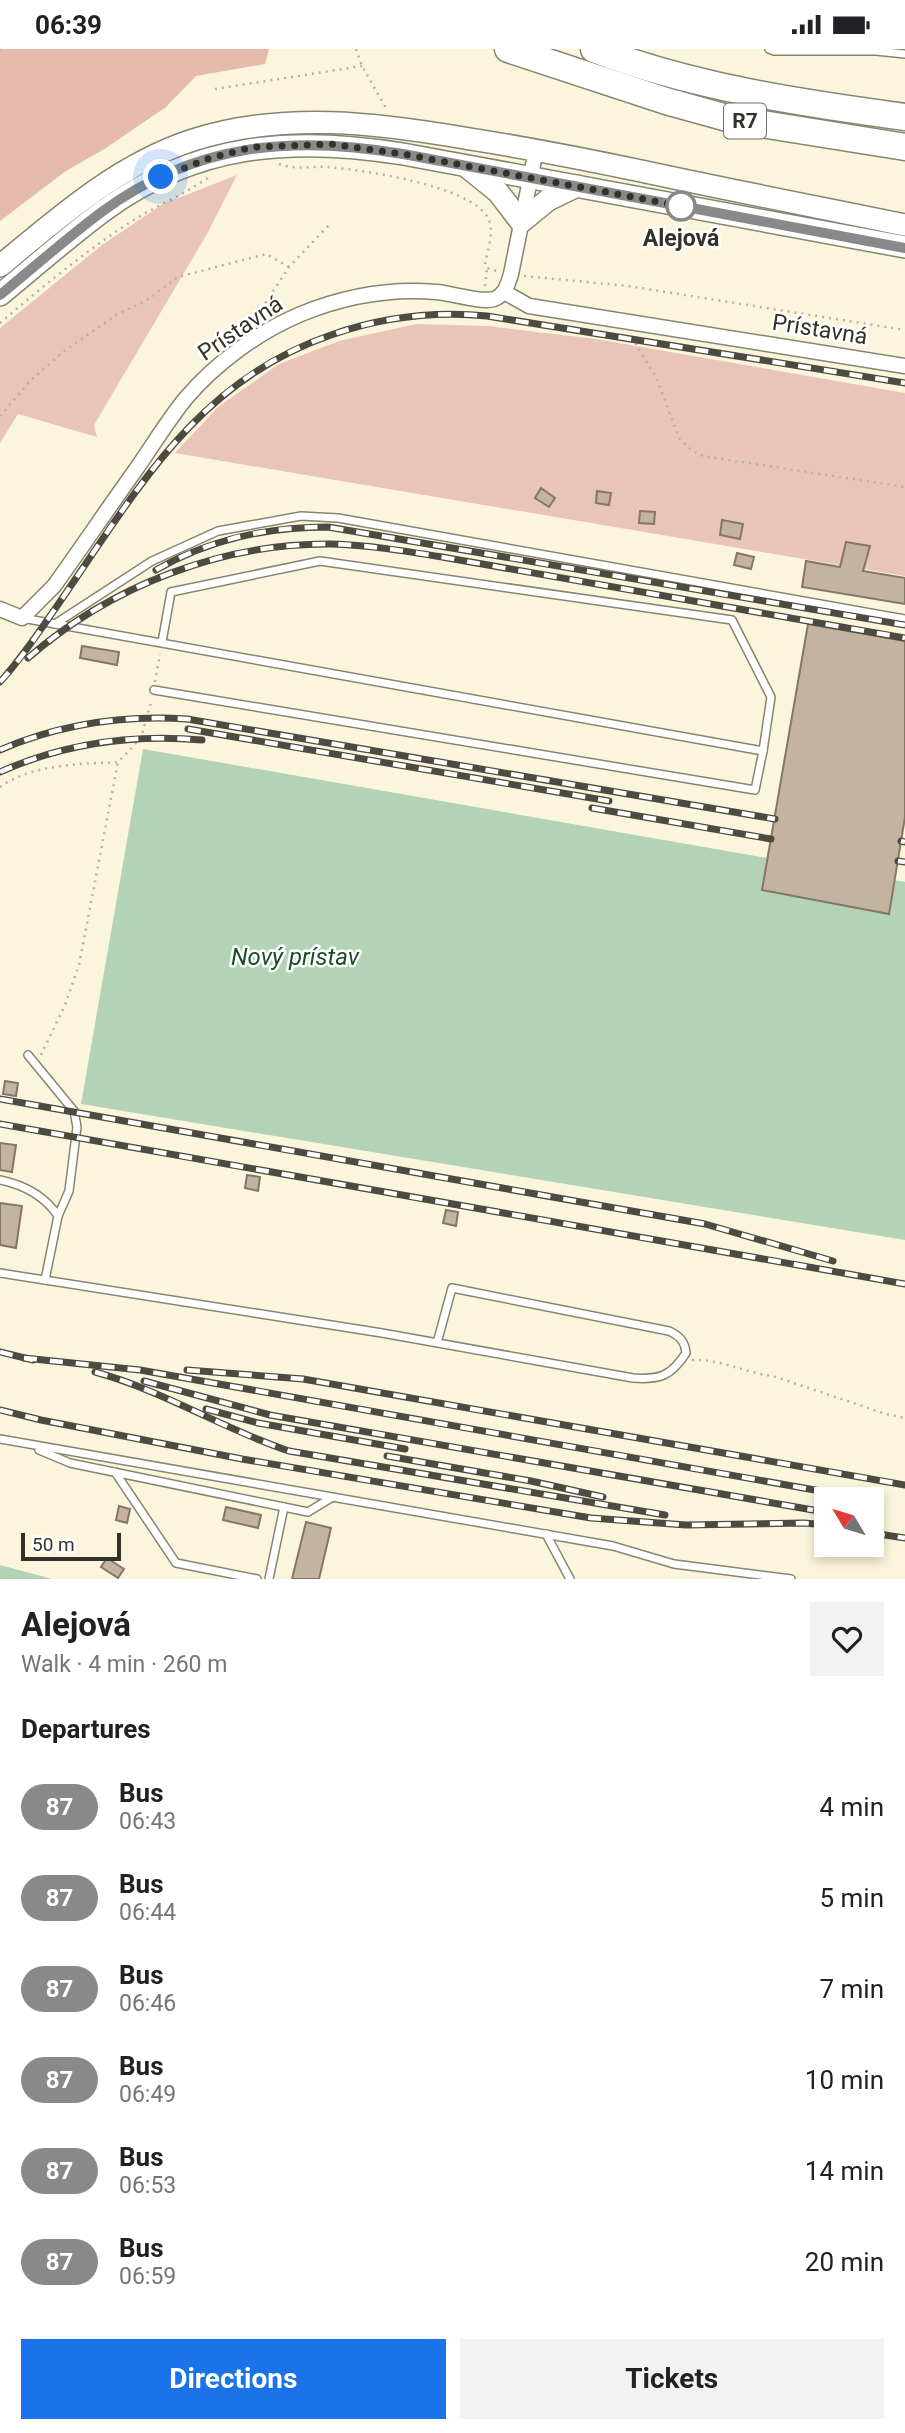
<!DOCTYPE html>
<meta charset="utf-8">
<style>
:root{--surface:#fff;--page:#f2f2f2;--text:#202124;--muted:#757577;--accent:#1a73e8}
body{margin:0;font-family:Roboto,sans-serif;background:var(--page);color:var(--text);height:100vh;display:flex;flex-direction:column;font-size:26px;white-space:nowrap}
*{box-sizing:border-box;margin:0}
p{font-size:23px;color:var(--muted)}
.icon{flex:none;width:38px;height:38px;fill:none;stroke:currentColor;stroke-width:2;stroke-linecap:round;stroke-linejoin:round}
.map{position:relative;height:1530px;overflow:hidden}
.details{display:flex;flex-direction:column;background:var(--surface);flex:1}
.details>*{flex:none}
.badge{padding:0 14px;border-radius:23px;font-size:24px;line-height:46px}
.needle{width:46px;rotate:308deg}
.fabs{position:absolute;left:814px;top:1438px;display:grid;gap:14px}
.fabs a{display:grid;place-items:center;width:70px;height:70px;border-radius:0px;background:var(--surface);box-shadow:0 4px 10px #0003;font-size:35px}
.scale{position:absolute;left:21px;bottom:18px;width:100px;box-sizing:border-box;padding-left:7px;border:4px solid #333128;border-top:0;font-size:19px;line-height:24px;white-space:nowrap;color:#333128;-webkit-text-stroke:5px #fff;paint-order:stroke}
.you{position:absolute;width:35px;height:35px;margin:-18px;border:5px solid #fff;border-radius:50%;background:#1a73e8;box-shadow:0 0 0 10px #1a73e833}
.map>.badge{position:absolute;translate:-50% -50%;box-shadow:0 0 0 4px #fff}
h2{padding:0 21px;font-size:26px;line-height:63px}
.round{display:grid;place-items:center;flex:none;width:74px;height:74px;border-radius:0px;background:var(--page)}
.head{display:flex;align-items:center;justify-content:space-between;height:119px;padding:0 21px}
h1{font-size:33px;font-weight:700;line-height:52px}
.primary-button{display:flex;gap:14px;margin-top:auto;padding:14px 21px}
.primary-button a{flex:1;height:80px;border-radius:0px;background:var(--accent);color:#fff;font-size:28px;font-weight:700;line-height:80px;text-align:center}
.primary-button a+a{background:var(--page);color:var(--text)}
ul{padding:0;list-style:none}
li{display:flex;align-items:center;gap:21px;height:91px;padding:0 21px}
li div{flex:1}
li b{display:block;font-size:26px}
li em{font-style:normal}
li .badge{min-width:77px;font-weight:700;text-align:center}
.status{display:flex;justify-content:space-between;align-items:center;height:49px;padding:0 35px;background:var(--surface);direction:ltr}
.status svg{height:19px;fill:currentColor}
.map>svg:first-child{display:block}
.green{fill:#e8c5b8}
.forest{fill:#e5bbac}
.water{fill:#b2d3b6}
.building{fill:#c4b3a1;stroke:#867666;stroke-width:2}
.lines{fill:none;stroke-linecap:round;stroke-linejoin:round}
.lane-casing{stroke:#89846f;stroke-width:10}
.street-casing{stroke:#89846f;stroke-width:17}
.secondary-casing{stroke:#89846f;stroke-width:24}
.highway-casing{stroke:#89846f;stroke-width:29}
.path{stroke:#b6b29f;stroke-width:2.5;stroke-dasharray:2 5;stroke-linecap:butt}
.lane{stroke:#fff;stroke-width:7}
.street{stroke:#fff;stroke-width:14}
.secondary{stroke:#fff;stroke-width:21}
.highway{stroke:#fff;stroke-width:26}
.rail-casing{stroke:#4d4a3f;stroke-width:7}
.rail{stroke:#fff;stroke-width:4.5;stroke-dasharray:13;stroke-linecap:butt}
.line-casing{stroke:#fff;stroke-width:16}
.line{stroke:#898989;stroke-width:10}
.walk{stroke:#333128;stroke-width:7;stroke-dasharray:0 12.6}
.stop-dot{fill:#fff;stroke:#898989;stroke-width:3.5}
.labels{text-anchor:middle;stroke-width:5;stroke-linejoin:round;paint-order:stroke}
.shield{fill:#fff;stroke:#706f68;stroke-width:2}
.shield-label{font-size:21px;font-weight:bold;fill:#333128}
.stop-label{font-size:23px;font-weight:bold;fill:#333128;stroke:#fff}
.street-label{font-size:23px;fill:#333128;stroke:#fff}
.water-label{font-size:24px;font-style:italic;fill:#1a4c27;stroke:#fff}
</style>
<div class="status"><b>06:39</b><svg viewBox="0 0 49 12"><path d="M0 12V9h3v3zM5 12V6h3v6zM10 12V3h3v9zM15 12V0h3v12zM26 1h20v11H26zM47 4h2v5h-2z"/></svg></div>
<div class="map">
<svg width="905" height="1530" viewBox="0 0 905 1530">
<rect width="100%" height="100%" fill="#fbf5dd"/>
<g class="green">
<polygon points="237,126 207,185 94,376 97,388 18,365 0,394 0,279 102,196 163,155"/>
<polygon points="416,275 488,277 596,290 905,344 905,527 175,404 218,358 279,315 339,292"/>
</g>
<polygon class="forest" points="0,0 269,0 265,15 196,27 166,58 106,99 66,122 0,172"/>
<g class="water">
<polygon points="143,700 905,833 905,1191 81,1055"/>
<polygon points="0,1516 52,1530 0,1530"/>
</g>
<g class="building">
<polygon points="541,439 555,449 549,458 535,449"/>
<polygon points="597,442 611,444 609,456 596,454"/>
<polygon points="640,462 655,463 654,475 639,474"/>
<polygon points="722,471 743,475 740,490 720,486"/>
<polygon points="846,493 870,497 863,522 905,529 905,555 802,538 806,512 840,518"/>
<polygon points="737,504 754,508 751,520 734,516"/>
<polygon points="808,575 905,592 905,768 889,865 762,841"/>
<polygon points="82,597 119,603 117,616 80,609"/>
<polygon points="5,1032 18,1034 16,1047 3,1045"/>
<polygon points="0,1094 16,1096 12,1123 0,1121"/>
<polygon points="247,1126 260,1128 258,1142 245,1139"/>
<polygon points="0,1154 22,1157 16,1199 0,1196"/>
<polygon points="446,1161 458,1163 456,1177 443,1174"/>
<polygon points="119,1457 130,1460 127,1474 116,1471"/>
<polygon points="226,1458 261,1466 258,1479 223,1471"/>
<polygon points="306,1473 331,1479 319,1530 292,1530"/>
<polygon points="107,1509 124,1520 118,1529 101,1518"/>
</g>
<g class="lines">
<defs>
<g id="lane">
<polyline points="769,0 774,2 876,2 905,5"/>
<polyline points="22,569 763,702 755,741 154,641"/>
<polyline points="55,575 152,512 218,482 301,467 338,469 905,570"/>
<polyline points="162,593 171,543 320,512 732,571 771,648 763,702"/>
<polyline points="28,1006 74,1062 77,1078 69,1142 58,1167"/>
<path d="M 0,1131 C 24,1136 44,1146 58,1167 L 45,1231"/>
<path d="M 0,1224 L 382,1284 L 633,1329 C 660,1331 671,1327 686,1304 C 685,1293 680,1287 669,1282 L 452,1239 L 437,1294"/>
<polyline points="0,1390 613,1497 674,1515 791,1530"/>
<polyline points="39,1401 70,1414 308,1463 331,1449"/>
<polyline points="115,1423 176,1514 257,1530"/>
<polyline points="546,1485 570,1530"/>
<polyline points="269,1530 284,1458"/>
</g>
<g id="street">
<polyline points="504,243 529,257 905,317"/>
<path d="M 0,560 L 22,569 L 54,537 C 82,498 109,458 137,419 C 153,396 168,371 186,349 C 216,314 258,283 301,265 C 345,247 389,239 436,243 C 451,244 481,254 494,250 C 505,246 508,235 511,225 L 536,101"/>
</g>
<g id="secondary">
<polyline points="467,118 498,143 521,173 548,151 577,137"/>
<path d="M 0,217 C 59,168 119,115 193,91 C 284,62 378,74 470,90 C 527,99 584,110 641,122 C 729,141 817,158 905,176"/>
<path d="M 0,246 C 34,218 68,188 103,162 C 196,94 293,87 403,105 L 905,198"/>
</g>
<g id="highway">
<polyline points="508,0 666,52 731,70 905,98"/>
<path d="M 594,0 C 693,38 801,54 905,68"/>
</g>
</defs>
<use href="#lane" class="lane-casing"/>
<use href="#street" class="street-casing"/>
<use href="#secondary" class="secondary-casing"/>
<use href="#highway" class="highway-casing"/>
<g class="path">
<polyline points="356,0 362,17 386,59"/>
<polyline points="0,1 1,0"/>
<polyline points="215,40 362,17"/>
<path d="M 279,115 C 294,121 310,117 327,118 C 362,121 470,136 488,169 C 495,182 487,202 485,216 L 487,219 L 497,222"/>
<polyline points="524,227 628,237 905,281"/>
<polyline points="485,237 487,219"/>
<polyline points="268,267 264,256 289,218 329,176"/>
<path d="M 0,274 C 41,239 83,204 129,174 C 155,157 184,146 209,128"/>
<polyline points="636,287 636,296 656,328 679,389 692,402 703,407 905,438"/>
<polyline points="0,367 31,331 63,303 116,266 147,251 178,228 266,205 289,218"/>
<polyline points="155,633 160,605"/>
<path d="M 0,738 C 32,715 80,715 118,713 L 141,689 L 152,650"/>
<polyline points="41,1006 65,956 79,916 118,713"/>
<path d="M 692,1311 C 721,1310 745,1324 773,1327 L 886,1365 L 905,1369"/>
</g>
<use href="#lane" class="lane"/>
<use href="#street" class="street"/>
<use href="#secondary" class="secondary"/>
<use href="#highway" class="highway"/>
<defs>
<g id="rail">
<path d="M 156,521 C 210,490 266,478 328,478 L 905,576"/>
<path d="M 28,609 C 111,537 221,494 331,495 C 368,496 405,502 442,508 L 905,589"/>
<path d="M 0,633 C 22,609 39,583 57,557 C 135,445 194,333 331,286 C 382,268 433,262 487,267 L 905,334"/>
<polyline points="188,680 609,752"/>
<path d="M 0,701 C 60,675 122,666 187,670 L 775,770"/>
<path d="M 0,723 C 65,694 132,685 202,691"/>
<polyline points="592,759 771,790"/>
<polyline points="901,792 905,793"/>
<polyline points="898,812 905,813"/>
<polyline points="0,1050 705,1175 833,1212"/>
<polyline points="0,1075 905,1235"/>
<polyline points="0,1303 33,1311"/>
<polyline points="24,1309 140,1321 826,1443"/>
<polyline points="187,1321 303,1330 905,1436"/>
<path d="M 95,1323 C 162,1341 223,1380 289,1402 L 665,1466"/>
<polyline points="144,1332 270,1366 813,1461"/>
<polyline points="206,1360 258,1374 405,1400"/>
<polyline points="0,1361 41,1371 242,1410 591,1469 686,1476 804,1474 826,1476"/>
<polyline points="387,1407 531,1432 603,1448"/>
<polyline points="872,1484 905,1489"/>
</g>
</defs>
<use href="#rail" class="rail-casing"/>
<use href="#rail" class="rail"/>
</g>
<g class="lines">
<defs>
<path id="line" d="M 0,246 C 34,218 68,188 103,162 C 196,94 293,86 403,105 L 905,199"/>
</defs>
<use href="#line" class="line-casing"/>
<use href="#line" class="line"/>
<polyline class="walk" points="161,128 210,109 254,98 330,95 403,105 681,157"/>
</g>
<circle class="stop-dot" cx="681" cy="157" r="14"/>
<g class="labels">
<rect class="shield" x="724" y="54.5" width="42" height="35" rx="5"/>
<g class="shield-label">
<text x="745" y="79">R7</text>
</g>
<g class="stop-label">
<text x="681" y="197">Alejová</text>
</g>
<g class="street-label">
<text transform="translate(240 279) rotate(-34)" y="8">Prístavná</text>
<text transform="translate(820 280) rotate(9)" y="8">Prístavná</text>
</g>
<g class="water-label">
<text x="295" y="916">Nový prístav</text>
</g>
</g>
</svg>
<div class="fabs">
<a><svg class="needle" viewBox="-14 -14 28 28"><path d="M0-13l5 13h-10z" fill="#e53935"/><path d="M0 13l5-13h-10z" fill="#757577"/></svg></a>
</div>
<div class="scale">50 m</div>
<div class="you" style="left:161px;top:128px"></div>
</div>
<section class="details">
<div class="head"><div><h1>Alejová</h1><p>Walk · 4 min · 260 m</p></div><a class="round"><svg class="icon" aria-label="heart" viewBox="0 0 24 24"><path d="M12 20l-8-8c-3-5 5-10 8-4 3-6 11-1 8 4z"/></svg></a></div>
<h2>Departures</h2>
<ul>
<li><span class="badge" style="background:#898989;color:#fff">87</span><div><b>Bus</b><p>06:43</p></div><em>4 min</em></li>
<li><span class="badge" style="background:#898989;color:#fff">87</span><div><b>Bus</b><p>06:44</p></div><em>5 min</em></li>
<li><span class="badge" style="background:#898989;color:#fff">87</span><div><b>Bus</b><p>06:46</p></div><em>7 min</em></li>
<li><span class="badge" style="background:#898989;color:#fff">87</span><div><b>Bus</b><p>06:49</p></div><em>10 min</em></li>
<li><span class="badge" style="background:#898989;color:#fff">87</span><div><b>Bus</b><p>06:53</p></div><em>14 min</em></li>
<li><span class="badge" style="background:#898989;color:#fff">87</span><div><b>Bus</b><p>06:59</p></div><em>20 min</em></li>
</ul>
<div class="primary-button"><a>Directions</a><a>Tickets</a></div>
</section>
